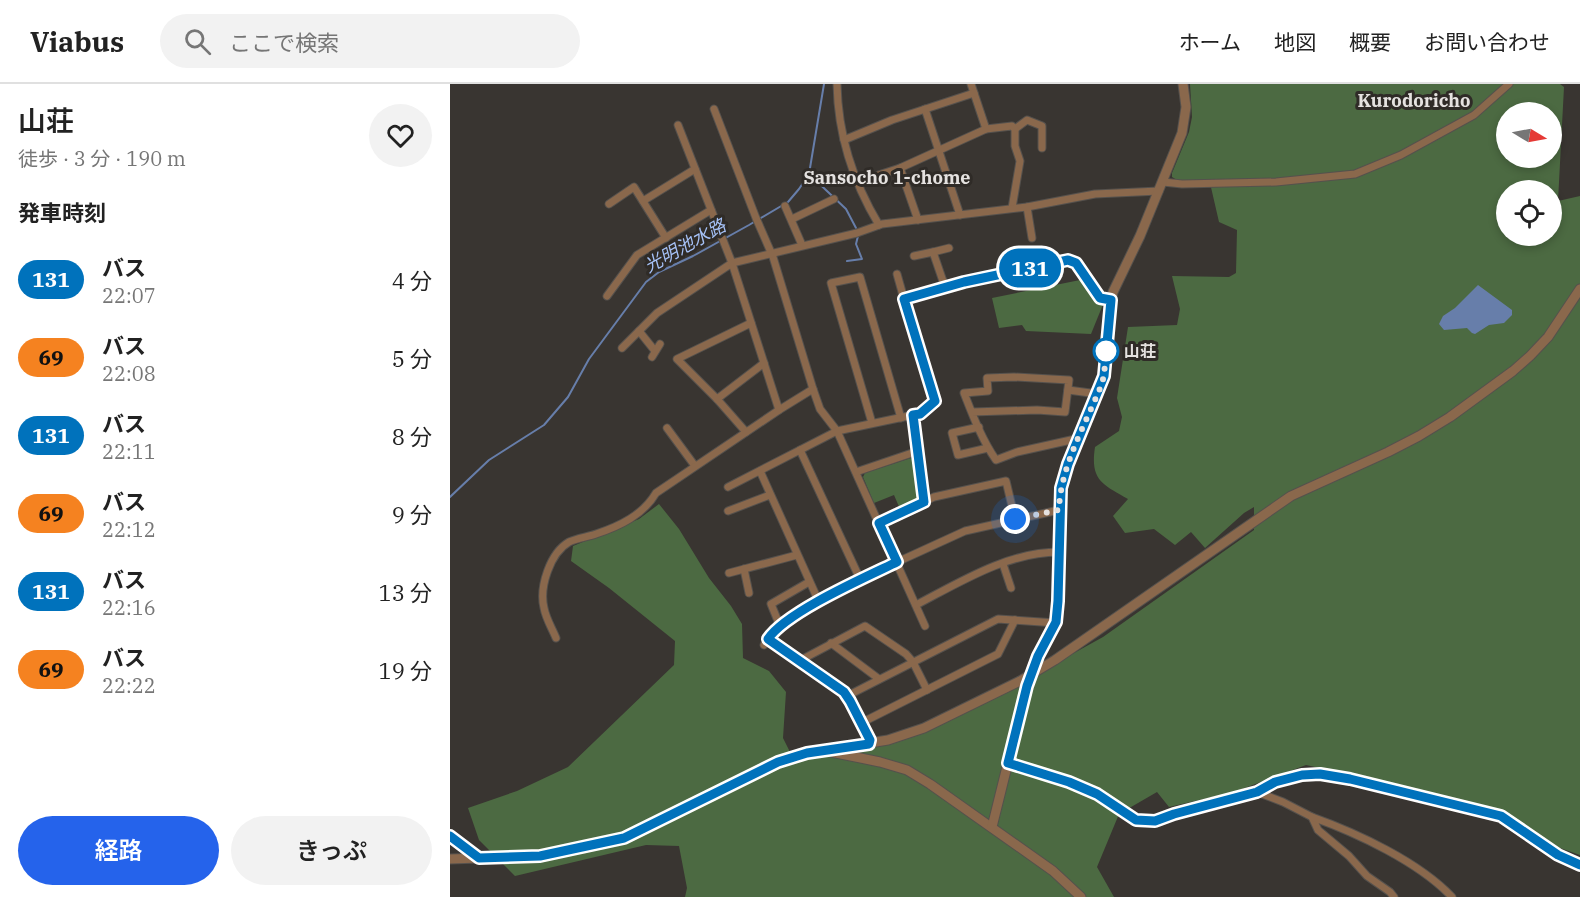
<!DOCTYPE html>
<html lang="ja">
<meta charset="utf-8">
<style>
:root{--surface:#fff;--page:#f2f2f2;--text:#222;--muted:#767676;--line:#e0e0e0;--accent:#2563eb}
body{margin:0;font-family:"IBM Plex Serif","Noto Sans JP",serif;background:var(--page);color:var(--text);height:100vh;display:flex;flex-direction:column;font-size:22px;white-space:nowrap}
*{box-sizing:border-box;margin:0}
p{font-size:20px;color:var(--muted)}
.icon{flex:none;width:33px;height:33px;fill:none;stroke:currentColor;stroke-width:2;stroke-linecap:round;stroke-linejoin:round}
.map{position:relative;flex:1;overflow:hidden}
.panel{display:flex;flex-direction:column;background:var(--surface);width:450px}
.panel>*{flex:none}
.badge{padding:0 12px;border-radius:20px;font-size:21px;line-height:39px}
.needle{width:39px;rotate:100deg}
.buttons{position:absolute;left:1046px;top:18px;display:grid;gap:12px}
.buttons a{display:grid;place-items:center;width:66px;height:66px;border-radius:50%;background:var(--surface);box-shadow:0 3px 9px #0003;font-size:30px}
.you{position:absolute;width:30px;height:30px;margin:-15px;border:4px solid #fff;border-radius:50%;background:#1a73e8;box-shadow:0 0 0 9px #1a73e833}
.map>.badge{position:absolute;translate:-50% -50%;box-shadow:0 0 0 3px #fff}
h2{padding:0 18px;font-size:22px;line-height:54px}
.round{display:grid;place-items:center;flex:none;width:63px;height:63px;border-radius:32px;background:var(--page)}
.summary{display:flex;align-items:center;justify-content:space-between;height:102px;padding:0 18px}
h1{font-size:28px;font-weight:600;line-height:45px}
.cta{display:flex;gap:12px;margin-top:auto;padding:12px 18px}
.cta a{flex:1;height:69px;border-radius:36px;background:var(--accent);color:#fff;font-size:24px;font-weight:600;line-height:69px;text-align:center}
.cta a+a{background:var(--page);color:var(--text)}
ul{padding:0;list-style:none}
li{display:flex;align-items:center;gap:18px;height:78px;padding:0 18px}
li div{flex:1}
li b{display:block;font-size:22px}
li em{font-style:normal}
li .badge{min-width:66px;font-weight:700;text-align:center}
header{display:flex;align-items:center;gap:36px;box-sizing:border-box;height:84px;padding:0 30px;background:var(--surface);border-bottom:2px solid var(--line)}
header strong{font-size:28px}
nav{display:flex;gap:33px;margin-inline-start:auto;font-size:21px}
.search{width:420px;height:54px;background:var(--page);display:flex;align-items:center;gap:15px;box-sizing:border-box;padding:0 21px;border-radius:33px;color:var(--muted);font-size:22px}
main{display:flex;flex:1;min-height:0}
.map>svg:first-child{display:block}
.green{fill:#4c6a42;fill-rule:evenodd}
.water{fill:#677eaa}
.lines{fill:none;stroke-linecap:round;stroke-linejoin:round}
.stream{stroke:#677eaa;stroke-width:2}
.minor-casing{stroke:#55514d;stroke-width:9}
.tertiary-casing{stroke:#55514d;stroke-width:11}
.minor{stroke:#8a684c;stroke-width:7}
.tertiary{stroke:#8a684c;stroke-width:9}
.line-casing{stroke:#fff;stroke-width:14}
.line{stroke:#0072bc;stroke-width:9}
.walk{stroke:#e5e2e0;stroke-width:6;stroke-dasharray:0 10.8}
.stop-dot{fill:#fff;stroke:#0072bc;stroke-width:3}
.labels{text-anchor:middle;stroke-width:6;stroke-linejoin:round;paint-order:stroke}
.stop-label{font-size:16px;font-weight:bold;fill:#e5e2e0;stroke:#2f2b27;text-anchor:start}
.neighbourhood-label{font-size:18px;font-weight:bold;fill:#e5e2e0;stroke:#2f2b27}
.water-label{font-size:18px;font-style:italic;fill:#a6c2f8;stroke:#2f2b27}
</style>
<header>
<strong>Viabus</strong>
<div class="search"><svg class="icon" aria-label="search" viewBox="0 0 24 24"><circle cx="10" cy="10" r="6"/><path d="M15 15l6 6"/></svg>ここで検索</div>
<nav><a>ホーム</a><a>地図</a><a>概要</a><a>お問い合わせ</a></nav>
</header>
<main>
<section class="panel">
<div class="summary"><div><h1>山荘</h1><p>徒歩 · 3 分 · 190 m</p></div><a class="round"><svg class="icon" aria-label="heart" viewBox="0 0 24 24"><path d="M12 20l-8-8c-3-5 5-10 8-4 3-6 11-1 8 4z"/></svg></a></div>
<h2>発車時刻</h2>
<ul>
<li><span class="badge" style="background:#0072bc;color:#fff">131</span><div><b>バス</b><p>22:07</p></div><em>4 分</em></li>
<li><span class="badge" style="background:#f58220;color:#111">69</span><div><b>バス</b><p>22:08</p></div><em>5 分</em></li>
<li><span class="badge" style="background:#0072bc;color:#fff">131</span><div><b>バス</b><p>22:11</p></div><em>8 分</em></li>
<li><span class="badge" style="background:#f58220;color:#111">69</span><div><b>バス</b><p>22:12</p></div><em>9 分</em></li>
<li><span class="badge" style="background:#0072bc;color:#fff">131</span><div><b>バス</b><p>22:16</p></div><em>13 分</em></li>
<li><span class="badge" style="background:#f58220;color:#111">69</span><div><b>バス</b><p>22:22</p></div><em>19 分</em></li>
</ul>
<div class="cta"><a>経路</a><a>きっぷ</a></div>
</section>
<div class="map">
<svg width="1130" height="813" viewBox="0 0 1130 813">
<rect width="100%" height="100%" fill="#393531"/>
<g class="green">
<path d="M 740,0 L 1110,0 L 1114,3 L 1108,117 L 1130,112 L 1130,771 L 1110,764 L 1054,727 L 948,701 L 856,681 L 784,708 L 719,723 L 707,708 L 669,730 L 647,783 L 664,813 L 235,813 L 237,804 L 229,762 L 196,761 L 65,792 L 29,756 L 18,724 L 67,707 L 118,683 L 224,581 L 225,557 L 159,504 L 121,477 L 123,462 L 189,435 L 209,420 L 229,445 L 259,494 L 281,522 L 292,540 L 293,574 L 319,587 L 336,608 L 333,654 L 344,676 L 409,665 L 471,648 L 557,606 L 653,553 L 804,446 L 804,423 L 794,429 L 755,464 L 741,448 L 725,461 L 704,445 L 675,449 L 663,432 L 678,415 C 652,400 640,396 645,363 L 669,347 L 672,333 L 667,314 L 678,243 L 727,241 L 730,225 L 722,192 L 779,193 L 786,189 L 787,146 L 769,138 L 760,99 L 727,96 L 722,93 L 722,89 L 739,48 L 742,33 ZM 1056,28 L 1101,28 L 1101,74 L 1056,74 ZM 1056,106 L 1101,106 L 1101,152 L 1056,152 Z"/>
<polygon points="630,196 643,215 654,218 641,250 576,247 572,241 549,244 542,214"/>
<polygon points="461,374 464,377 469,412 466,418 450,425 444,411 424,419 413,393 415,389"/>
</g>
<polygon class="water" points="1028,201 1062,226 1062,231 1054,239 1039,241 1025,250 1022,249 1017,244 994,246 989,240 993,232 1005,224"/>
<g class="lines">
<g class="stream">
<polyline points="359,90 396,125 406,144"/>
<polyline points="397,177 412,175 406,160 408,152"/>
<polyline points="0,413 39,376 94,341 118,313 139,275 196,198 209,188 243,172 299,141 338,118 349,105 359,90 374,0"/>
</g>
<defs>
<g id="minor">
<path d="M 387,0 C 388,50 403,98 429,141"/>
<polyline points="521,0 536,45"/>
<polyline points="264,25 306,134 323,173 363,305 329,326"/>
<polyline points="475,25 510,131"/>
<polyline points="565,45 577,36 592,42 592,64"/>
<polyline points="394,56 442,36 524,9"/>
<polyline points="450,84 468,136"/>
<polyline points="407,98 450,84 536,45 562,42 565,45 565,62 570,77 562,124"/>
<polyline points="713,98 732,100 826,98 905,90 951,71 1024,31 1059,0"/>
<polyline points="193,117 245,85"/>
<polyline points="159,120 184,103 216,154"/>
<polyline points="335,122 352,161"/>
<polyline points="577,123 582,154"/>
<polyline points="342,135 384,115"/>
<polyline points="483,168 499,164"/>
<polyline points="464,172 483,168 495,203"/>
<polyline points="447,190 454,215"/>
<polyline points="157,212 187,171 261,126"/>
<polyline points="189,247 205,267"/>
<polyline points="172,264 207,229 282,179 228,41"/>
<polyline points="202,273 210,260"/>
<polyline points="363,305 370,325 387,347 475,542"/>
<polyline points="618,306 648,310"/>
<polyline points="267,315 314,279"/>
<path d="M 522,328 L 587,326 L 615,328 L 619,296 L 564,293 L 537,294 L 538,307 L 514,309 C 523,332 532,356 546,376 L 567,368 L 630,354"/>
<polyline points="463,331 470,330 485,317 454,215 515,198 618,176 626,179 650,214 661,216"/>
<polyline points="422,339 381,199 410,193 451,334"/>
<polyline points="529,343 502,349 508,371 538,364"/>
<polyline points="217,344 245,382"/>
<polyline points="296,348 267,315 227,275 301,239"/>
<polyline points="350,366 410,495"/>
<polyline points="310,387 369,518"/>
<polyline points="406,388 468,367"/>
<polyline points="278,403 387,347 463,331 474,418"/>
<polyline points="278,427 320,411"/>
<polyline points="429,439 484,413 556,397 565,435"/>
<polyline points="553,480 561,504"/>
<polyline points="294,485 299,509"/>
<polyline points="279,489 347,471"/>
<path d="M 466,521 C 510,498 558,468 609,468"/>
<polyline points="330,542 321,520 359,498"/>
<path d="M 106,554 C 102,544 96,535 94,524 C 89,503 100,469 119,458 C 127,454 138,453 146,450 C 170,442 193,431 206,409 L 329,326 L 282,179 L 407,149 L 432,140 L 577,123 L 645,110 L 709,107"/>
<polyline points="318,555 397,612"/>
<polyline points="381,559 429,595"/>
<polyline points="314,561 325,545 369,518 410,495 515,447 609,426"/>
<polyline points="349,577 415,542 456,570 463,578 477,606"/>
<polyline points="411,639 548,570 565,536"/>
<polyline points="419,660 420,656 397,612 548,535 606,539"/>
<polyline points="558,679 619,698 647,710 686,736 705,737 724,730 807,708 825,698 852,691 870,690 900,695 1051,732 1108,771 1130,781"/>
<polyline points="807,708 833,718 862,733 868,746 899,772 917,792 940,808 944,813"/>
<path d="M 862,733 C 907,749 969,778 1002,813"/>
<polyline points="0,752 29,774"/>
</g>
<g id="tertiary">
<polyline points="381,668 430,678 457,686 480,700 603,787 631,813"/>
<polyline points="542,743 577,602 588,572 606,539 608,517 611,404 618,380 654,292 660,221 663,208 690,152 732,49 736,23 733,0"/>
<polyline points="0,775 90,772 174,754 329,678 357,669 438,656 474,644 570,597 605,576 841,412 938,368 969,352 1000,333 1063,287 1080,272 1098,253 1130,205"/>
</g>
</defs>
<use href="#minor" class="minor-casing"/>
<use href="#tertiary" class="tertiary-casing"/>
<use href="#minor" class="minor"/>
<use href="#tertiary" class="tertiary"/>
</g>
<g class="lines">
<defs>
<path id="line" d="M 0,752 L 29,774 L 90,772 L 174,754 L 328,678 L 357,669 L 419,660 L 420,656 L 400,617 L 394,608 L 318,555 C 336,528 416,493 447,478 L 429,439 L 474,418 L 463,331 L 470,330 L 485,317 L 454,215 L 514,198 L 618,176 L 626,179 L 650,214 L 661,216 L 654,292 L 618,380 L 611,404 L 608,517 L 606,538 L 588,572 L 577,602 L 558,679 L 619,698 L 647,710 L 686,736 L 705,737 L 724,730 L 807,708 L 825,698 L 852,691 L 870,690 L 900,695 L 1051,732 L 1108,771 L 1130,781"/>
</defs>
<use href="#line" class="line-casing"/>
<use href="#line" class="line"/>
<path class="walk" d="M 565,435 L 609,426 C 610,384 635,341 651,302 L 654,292 L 656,267"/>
</g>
<circle class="stop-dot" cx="656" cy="267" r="12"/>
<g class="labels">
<g class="stop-label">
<text x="674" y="273">山荘</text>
</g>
<g class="neighbourhood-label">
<text x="964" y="23">Kurodoricho</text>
<text x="437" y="100">Sansocho 1-chome</text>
</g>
<g class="water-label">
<text transform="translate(235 162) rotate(-29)" y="6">光明池水路</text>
</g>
</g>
</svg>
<div class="buttons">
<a><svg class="needle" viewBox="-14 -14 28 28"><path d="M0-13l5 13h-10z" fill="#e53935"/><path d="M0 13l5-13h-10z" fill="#767676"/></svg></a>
<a><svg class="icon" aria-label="locate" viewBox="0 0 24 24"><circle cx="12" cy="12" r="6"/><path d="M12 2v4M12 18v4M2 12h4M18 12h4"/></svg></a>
</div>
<div class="you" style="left:565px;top:435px"></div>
<b class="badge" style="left:580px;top:184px;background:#0072bc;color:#fff">131</b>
</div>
</main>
